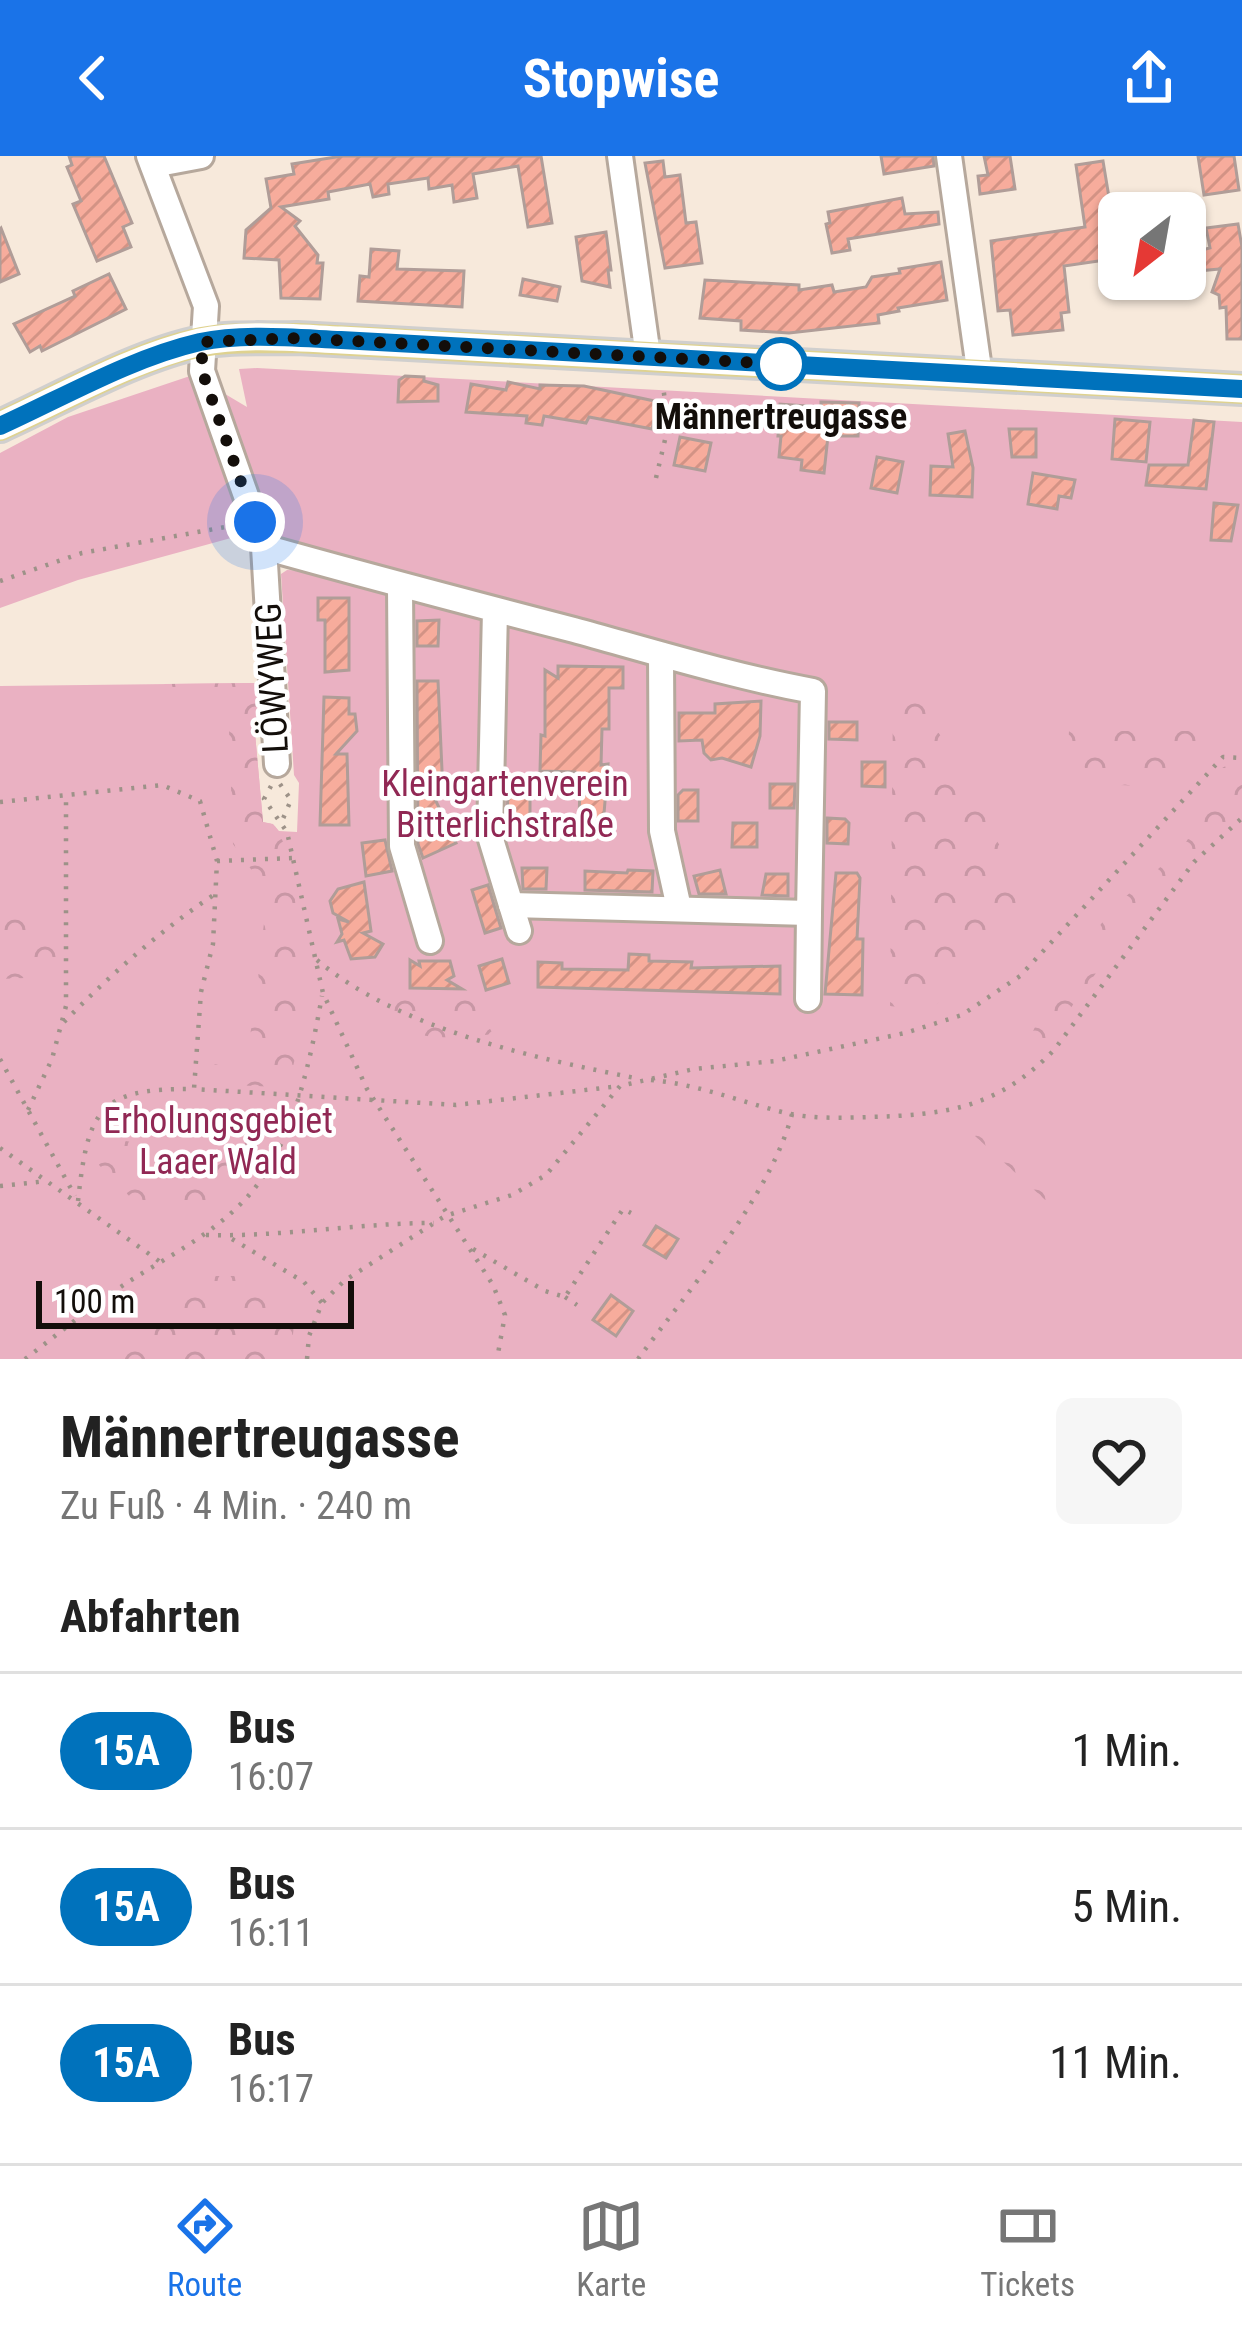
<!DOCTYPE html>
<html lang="de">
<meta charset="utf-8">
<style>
:root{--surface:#fff;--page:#f6f6f6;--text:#222;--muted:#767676;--line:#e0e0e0;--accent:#1a73e8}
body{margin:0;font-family:"Roboto Condensed",sans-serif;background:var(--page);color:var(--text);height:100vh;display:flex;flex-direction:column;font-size:45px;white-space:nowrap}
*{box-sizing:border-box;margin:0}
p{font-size:39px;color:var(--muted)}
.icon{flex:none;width:66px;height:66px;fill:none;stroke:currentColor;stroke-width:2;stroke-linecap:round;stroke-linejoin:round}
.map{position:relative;height:1203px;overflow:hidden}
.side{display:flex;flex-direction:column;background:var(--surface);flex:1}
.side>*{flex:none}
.badge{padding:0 24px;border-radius:39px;font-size:42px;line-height:78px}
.needle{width:78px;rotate:211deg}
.buttons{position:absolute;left:1098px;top:36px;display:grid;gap:24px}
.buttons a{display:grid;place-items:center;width:108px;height:108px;border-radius:18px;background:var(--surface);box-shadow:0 3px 9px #0004;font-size:60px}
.scale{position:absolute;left:36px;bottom:30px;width:318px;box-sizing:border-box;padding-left:12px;border:6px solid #130e0a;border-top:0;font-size:33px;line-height:42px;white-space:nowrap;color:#130e0a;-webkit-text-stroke:9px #fff;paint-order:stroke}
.you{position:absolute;width:60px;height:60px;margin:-30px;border:9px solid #fff;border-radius:50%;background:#1a73e8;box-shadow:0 0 0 18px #1a73e833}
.map>.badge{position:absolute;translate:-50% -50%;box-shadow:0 0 0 6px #fff}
h2{padding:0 60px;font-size:45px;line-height:108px}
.round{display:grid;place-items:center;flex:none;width:126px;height:126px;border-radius:18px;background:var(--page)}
.summary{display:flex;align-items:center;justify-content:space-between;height:204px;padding:0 60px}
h1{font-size:57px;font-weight:700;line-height:90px}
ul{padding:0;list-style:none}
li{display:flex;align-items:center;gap:36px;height:156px;padding:0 60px;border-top:3px solid var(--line)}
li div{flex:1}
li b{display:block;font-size:45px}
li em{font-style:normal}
li .badge{min-width:132px;font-weight:700;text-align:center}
header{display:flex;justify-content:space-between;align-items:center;height:156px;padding:0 60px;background:var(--accent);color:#fff;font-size:54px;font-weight:700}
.tab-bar{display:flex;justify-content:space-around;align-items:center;height:168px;border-top:3px solid var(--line);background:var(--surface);font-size:33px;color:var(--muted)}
.tab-bar a{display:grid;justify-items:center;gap:6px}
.tab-bar .current{color:var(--accent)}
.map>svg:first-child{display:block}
.green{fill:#eab1c2}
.forest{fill:url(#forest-crowns)}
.building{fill:url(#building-hatch);stroke:#b09d98;stroke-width:3}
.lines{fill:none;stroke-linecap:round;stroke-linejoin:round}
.minor-casing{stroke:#b6a89c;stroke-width:30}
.major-casing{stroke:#d0cfce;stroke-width:36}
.path{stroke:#9d9288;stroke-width:4.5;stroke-dasharray:3 9;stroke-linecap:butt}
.minor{stroke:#fff;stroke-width:24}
.major{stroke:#dfd28f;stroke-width:30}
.line-casing{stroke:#fff;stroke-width:27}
.line{stroke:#0072bc;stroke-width:18}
.walk{stroke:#130e0a;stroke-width:12;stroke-dasharray:0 21.6}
.stop-dot{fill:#fff;stroke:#0072bc;stroke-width:6}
.labels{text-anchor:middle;stroke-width:9;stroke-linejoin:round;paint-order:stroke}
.stop-label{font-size:36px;font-weight:bold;fill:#130e0a;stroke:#fff}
.street-label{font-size:36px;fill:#130e0a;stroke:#fff}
.park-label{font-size:36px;fill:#912854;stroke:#fff}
</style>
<header><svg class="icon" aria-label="back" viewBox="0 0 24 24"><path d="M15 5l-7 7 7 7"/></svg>Stopwise<svg class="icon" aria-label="share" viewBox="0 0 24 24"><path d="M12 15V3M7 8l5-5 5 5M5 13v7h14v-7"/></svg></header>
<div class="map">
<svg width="1242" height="1203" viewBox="0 0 1242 1203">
<defs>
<pattern id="forest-crowns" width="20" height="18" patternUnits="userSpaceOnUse" patternTransform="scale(3)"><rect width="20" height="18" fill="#eab1c2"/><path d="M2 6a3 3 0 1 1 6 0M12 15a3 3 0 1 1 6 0" fill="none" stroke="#c897a5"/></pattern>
<pattern id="building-hatch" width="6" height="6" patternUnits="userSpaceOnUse" patternTransform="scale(3)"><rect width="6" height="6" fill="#f7ac9c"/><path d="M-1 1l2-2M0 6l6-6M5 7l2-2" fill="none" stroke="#d39385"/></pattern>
</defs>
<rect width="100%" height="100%" fill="#f7e9db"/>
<polygon class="green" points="257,212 1242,266 1242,1203 0,1203 0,530 260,527 263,553 254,566 263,666 273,668 279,675 297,676 299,627 294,619 281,418 287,414 311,415 290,388 242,379 78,424 0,452 0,297 68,261 193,219 247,251 239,213"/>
<g class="forest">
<path d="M 260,527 L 263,553 L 254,566 L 263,666 C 271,668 274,667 278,675 C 301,713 313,900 283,931 L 203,928 L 202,915 L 212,908 L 242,912 C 257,889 242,876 262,849 L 258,816 L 265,759 L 260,726 L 233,688 L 228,544 L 172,538 L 164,528 Z"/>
<polygon points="893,542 930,550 938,576 981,639 988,672 1024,725 1019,771 929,855 890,850"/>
<polygon points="1069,575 1197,575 1217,585 1191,623 1165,631 1120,629 1091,619 1068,592"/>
<path d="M 1238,605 L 1242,609 L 1242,652 C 1166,722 1103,804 1045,889 L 1026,893 C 1041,849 1080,793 1110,757 C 1132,731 1164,712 1186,686 C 1208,660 1184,623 1238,605 Z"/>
<polygon points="0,763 45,764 59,772 60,810 50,821 0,823"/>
<path d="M 471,840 L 493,878 C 455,883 403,887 374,855 L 389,841 Z"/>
<path d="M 230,944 L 267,946 L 266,960 L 252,991 L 265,1000 L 248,1027 L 213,1056 L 187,1056 L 135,1046 L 99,1009 L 98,992 L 107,982 L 144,988 L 151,998 L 155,1018 L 169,1029 L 190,1031 C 211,1011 211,997 206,969 Z"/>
<polygon points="986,970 1068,1037 1054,1052 975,980"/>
<polygon points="198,1120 237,1120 283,1136 295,1161 290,1203 113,1203 156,1143"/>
</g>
<g class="building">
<polygon points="69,0 104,0 132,67 123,71 131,91 97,105 73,48 81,45 67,11 72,9"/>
<polygon points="342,0 541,0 552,67 528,71 518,10 473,18 477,42 454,46 452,29 429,33 428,22 388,28 389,38 373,41 370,28 328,36 329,43 281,51 300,65 295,70 318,99 317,107 323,107 320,143 281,142 279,104 244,102 246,74 271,52 266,23 294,18 292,8"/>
<polygon points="881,0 933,0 934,10 884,18"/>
<polygon points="984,0 1010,0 1015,33 980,38 978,20 988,19"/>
<polygon points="1198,0 1234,0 1239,34 1204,39"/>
<polygon points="663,5 665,21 680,19 686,67 696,66 702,107 665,112 645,7"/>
<polygon points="1103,5 1119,102 1064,110 1069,156 1061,157 1063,174 1013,179 1010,154 998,155 991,85 1085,71 1076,9"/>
<polygon points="902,42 905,58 938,56 939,68 848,83 850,94 832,97 826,68 830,67 828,56"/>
<polygon points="1238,68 1242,91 1242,183 1227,183 1226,151 1220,152 1219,139 1212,136 1220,113 1197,115 1198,95 1210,92 1206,72"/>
<polygon points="1,72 19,118 0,126 0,73"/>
<polygon points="606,76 611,114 608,114 610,131 582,125 576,81"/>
<polygon points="371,93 399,95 397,113 464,115 462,151 358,145 360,120 369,121"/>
<polygon points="941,106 947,144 898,152 899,155 878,159 879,167 789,177 741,174 741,165 700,162 705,124 799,129 799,134 832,129 834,136 866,131 872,121 900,117 899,113"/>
<polygon points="109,118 126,153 42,195 40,190 30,196 14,168 75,140 73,135"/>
<polygon points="523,123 560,131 557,145 520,139"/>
<polygon points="405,220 424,221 424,225 438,229 438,245 398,246 399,224"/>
<polygon points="508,226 540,233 540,229 584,230 659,246 652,273 589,261 586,267 544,260 542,269 526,267 527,260 466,256 471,228 506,234"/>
<polygon points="821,246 859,247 858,280 828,280 824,317 801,314 802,304 779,301 781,280 778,280 780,248 821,251"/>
<polygon points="1115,263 1150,266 1146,306 1112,303"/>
<polygon points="1194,264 1214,266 1206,333 1146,329 1149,309 1188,309"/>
<polygon points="1009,273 1036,273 1036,301 1012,301"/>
<polygon points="965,275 973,312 972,341 930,339 931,310 953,311 948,278"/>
<polygon points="680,281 711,287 705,315 674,309"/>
<polygon points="877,301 903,306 897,337 871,332"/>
<polygon points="1033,317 1075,324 1071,342 1059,340 1057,353 1028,348"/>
<polygon points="1214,347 1238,349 1231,385 1211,384"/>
<polygon points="318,442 349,442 349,514 325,516 325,464 318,464"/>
<polygon points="439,464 438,490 417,490 417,465"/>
<polygon points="558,510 623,511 623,532 609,532 609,573 602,573 601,609 608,608 603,670 579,669 580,625 574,625 575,616 540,615 541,579 545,580 545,514 558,522"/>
<polygon points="417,525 438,525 443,637 432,637 456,687 423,702 418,688"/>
<polygon points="324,541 349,542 349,558 355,558 357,575 336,598 347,598 349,669 320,669"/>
<polygon points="761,545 760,580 751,611 722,602 711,604 704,597 702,584 679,585 679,557 715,557 715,548"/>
<polygon points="829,566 857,566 857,584 829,583"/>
<polygon points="862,606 885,606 885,631 862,630"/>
<polygon points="770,628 795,628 794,652 770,652"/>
<polygon points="508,632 530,632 530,671 507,671"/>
<polygon points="683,634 698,634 698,665 678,665 678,639"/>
<polygon points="827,662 845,663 849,667 848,688 827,687"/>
<polygon points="733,667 757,667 757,691 732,691"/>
<polygon points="385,684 392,715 366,720 362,687"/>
<polygon points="522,712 547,712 546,733 523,733"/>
<polygon points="628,714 653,715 652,736 585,734 585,715 627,717"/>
<polygon points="720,714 726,738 699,738 694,720"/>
<polygon points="836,717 857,717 860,722 857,783 863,783 862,839 825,838"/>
<polygon points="766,718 788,718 788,740 762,739"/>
<polygon points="364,726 371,775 363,777 383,788 375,801 351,803 344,784 337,786 342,778 338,763 349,766 333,757 330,745 338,733"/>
<polygon points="488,729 501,772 485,777 472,734"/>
<polygon points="629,798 649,799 649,805 692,806 691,812 780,810 780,838 538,831 538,806 562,807 562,813 628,814"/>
<polygon points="502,803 509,827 486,834 479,810"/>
<polygon points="410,804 420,810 419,805 450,805 454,820 447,824 462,833 410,832"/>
<polygon points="656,1070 678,1083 666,1102 644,1089"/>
<polygon points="611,1139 633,1155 616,1180 593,1164"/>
</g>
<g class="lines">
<defs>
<g id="minor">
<polyline points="149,0 206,150 202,215 264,391 277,608"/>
<polyline points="620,0 648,200"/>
<polyline points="949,0 980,220"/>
<polyline points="153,9 201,0"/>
<path d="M 264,391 C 367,420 470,447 574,474 C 654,496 732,520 813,535 L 809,757 L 511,749 L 490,680 L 495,454"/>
<polyline points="400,431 402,690 430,785"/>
<polyline points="661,499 662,675 679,752"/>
<polyline points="511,749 519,775"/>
<polyline points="808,843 809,757"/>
</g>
<path id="major" d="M 0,270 C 60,243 139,198 202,186 C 233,180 266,183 297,182 L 1242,233"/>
</defs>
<use href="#minor" class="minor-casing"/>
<use href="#major" class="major-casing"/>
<g class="path">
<polyline points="656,322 668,271 663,229"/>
<polyline points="0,425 82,397 231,370"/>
<polyline points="280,628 291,644 282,665"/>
<polyline points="271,630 264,643 287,676 323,837 367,933 493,1129 505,1159 497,1203"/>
<polyline points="0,646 162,629 200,645 217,705 213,788 201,836 194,933 456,949 620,930"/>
<polyline points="217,705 293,702"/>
<path d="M 317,804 C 400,874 535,902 640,923"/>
<path d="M 64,866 C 111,818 160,775 215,738"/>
<polyline points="0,903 75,1040"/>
<path d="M 651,924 C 697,928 741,946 786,957 C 812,963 843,962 869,961 C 946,959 998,952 1054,894 L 1194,706 L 1242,662"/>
<polyline points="28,954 52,903 66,850 66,638"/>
<polyline points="0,992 159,1105"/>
<polyline points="0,1030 47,1025"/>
<path d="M 78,1045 C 88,954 98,932 193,933"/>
<path d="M 206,1079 C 283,1081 358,1067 434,1067"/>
<polyline points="232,1083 304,1126 322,1147"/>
<polyline points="473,1093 545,1135 565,1141 623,1053 631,1057"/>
<polyline points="565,1141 577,1149"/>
<path d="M 25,1203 C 57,1179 88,1153 122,1130 C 172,1097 233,1070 266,1016 C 298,964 311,900 322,840"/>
<polyline points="307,1203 309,1180 322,1147 344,1125 445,1060 512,1039 546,1019 620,930 694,913 775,905 905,877 962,859 1020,820 1223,601 1242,602"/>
<path d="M 638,1203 C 688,1135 771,1039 792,958"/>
</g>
<use href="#minor" class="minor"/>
<use href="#major" class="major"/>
</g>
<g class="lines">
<defs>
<path id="line" d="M 0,270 C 64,241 131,202 200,186 C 244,177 296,182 341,184 L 1242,233"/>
</defs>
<use href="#line" class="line-casing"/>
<use href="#line" class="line"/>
<polyline class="walk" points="255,366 202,215 202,186 297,182 781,208"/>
</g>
<circle class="stop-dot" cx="781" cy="208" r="24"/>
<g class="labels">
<g class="stop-label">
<text x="781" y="273">Männertreugasse</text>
</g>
<g class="street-label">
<text transform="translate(271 522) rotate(-93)" y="13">LÖWYWEG</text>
</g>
<g class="park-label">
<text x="505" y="640">Kleingartenverein<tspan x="505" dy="41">Bitterlichstraße</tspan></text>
<text x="218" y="977">Erholungsgebiet<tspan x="218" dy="41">Laaer Wald</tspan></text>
</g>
</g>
</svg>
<div class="buttons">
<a><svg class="needle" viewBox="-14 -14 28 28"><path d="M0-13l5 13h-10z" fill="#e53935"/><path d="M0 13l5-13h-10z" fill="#767676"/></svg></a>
</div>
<div class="scale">100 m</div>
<div class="you" style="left:255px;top:366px"></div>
</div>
<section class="side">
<div class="summary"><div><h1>Männertreugasse</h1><p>Zu Fuß · 4 Min. · 240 m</p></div><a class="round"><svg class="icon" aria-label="heart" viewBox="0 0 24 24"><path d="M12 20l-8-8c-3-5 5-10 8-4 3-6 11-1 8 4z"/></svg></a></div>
<h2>Abfahrten</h2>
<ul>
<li><span class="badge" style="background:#0072bc;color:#fff">15A</span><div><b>Bus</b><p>16:07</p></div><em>1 Min.</em></li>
<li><span class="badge" style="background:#0072bc;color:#fff">15A</span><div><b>Bus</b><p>16:11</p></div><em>5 Min.</em></li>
<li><span class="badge" style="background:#0072bc;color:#fff">15A</span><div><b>Bus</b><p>16:17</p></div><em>11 Min.</em></li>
</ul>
</section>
<nav class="tab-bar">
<a class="current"><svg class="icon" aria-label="directions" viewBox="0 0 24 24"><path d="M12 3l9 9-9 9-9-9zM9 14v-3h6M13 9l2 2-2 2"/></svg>Route</a>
<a><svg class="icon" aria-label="map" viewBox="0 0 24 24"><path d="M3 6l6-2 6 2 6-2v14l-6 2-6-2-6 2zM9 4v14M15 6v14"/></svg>Karte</a>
<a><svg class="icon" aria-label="tickets" viewBox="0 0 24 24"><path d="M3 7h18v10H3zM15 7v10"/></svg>Tickets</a>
</nav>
